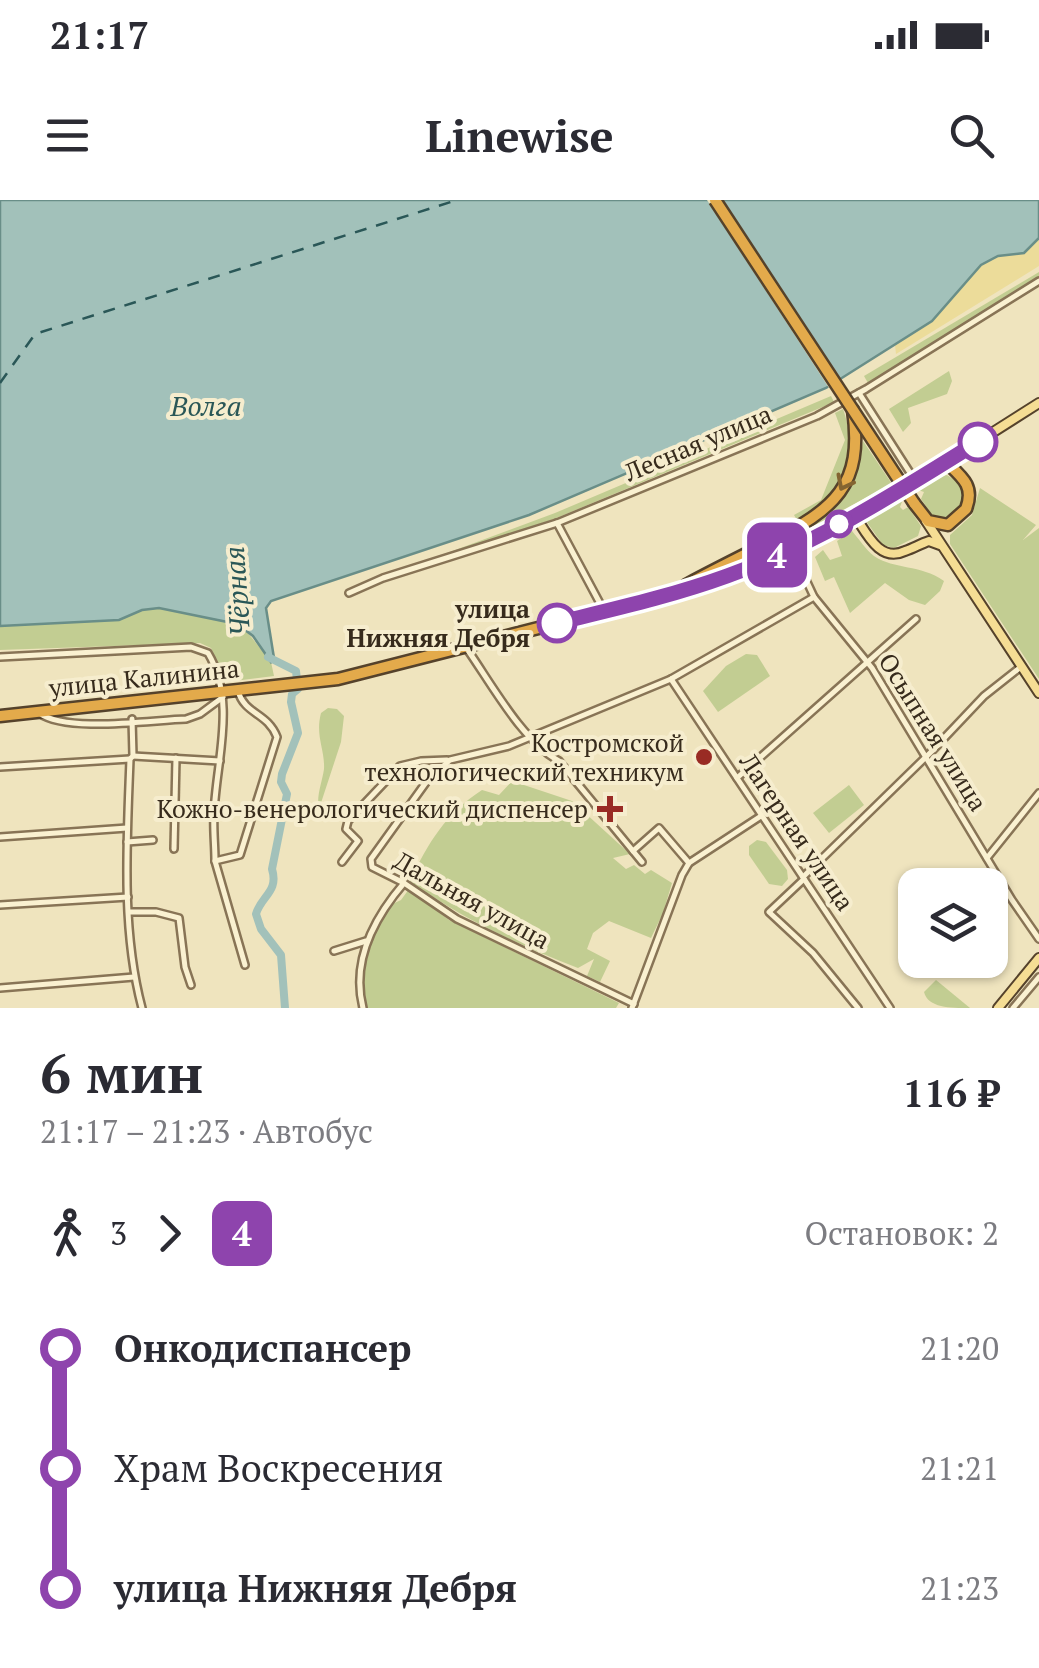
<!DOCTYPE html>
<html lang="ru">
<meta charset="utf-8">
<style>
:root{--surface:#fff;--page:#f7f7f7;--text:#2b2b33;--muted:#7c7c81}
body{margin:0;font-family:"PT Serif",serif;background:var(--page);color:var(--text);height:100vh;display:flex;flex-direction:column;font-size:38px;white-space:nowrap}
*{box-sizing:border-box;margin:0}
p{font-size:32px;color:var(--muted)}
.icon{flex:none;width:55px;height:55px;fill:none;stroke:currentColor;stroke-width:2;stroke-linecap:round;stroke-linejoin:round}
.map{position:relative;height:808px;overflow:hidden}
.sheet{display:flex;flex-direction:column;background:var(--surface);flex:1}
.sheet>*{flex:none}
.badge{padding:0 20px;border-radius:15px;font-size:35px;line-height:65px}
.fabs{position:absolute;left:898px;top:668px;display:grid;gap:20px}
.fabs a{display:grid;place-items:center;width:110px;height:110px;border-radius:20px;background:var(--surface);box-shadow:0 2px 8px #0004;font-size:50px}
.map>.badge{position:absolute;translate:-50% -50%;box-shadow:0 0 0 5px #fff}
.legs{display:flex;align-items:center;gap:15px;height:110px;padding:0 40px;font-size:32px}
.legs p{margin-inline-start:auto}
.headline{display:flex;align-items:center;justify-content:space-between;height:170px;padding:0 40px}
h1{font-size:55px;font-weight:700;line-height:75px}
ul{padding:0 40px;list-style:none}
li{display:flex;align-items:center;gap:35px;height:120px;font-size:38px}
li i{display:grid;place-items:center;width:15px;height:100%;margin:0 12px;background:currentColor}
li i::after{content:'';width:25px;height:25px;margin:-12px;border:8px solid;border-radius:50%;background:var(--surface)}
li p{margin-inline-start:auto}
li:first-child i{background:linear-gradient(#0000 50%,currentColor 0)}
li:last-child i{background:linear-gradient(currentColor 50%,#0000 0)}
.status{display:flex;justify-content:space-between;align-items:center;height:70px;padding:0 50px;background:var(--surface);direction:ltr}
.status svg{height:28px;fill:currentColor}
header{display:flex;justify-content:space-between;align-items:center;height:130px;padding:0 40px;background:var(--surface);font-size:45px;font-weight:700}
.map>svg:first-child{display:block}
.green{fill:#c2cd92}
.sand{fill:#ecdc9a}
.water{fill:#a2c1ba;stroke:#698e88;stroke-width:2.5}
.pier{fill:#efe4be}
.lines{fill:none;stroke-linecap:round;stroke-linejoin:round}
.river{stroke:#a2c1ba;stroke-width:8}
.ferry{stroke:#2a5757;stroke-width:2.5;stroke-dasharray:12 10;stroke-linecap:butt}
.minor-casing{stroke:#887456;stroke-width:10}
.major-casing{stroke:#55422b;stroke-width:12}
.highway-casing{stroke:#55422b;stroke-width:15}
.minor{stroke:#faf1d1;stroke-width:5}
.major{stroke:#f5dd94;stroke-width:8}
.highway{stroke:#e3aa4b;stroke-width:10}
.highway-bridge-casing{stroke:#55422b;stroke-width:15;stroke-linecap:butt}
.highway-bridge{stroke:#e3aa4b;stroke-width:10}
.oneway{stroke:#846431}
.line-1-casing{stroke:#fff;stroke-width:22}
.line-1{stroke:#8e44ad;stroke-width:15}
.stop-1-dot{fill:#fff;stroke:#8e44ad;stroke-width:5}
.poi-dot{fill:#992b24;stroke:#f6edce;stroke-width:4}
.labels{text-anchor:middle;stroke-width:8;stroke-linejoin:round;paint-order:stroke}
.street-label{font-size:25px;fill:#372b1c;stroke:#f6edce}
.stop-label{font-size:25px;font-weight:bold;fill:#372b1c;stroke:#f6edce;text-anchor:end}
.poi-label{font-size:25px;fill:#372b1c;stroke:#f6edce;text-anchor:end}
.water-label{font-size:28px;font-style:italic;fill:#2a5757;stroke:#f6edce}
</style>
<div class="status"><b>21:17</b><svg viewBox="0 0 49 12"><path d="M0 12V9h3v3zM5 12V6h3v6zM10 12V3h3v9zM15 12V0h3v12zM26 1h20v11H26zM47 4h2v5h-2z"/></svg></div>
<header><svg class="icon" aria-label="menu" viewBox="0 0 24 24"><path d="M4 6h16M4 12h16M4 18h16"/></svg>Linewise<svg class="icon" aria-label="search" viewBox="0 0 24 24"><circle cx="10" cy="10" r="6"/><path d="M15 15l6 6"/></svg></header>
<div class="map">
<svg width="1039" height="808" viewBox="0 0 1039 808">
<rect width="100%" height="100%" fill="#efe4be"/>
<g class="green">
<polygon points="1039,72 1039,77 868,183 864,176"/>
<polygon points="949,171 952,181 947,194 908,208 911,223 903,232 889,209"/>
<polygon points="831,196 834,202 825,206 554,319 374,380 555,313"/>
<path d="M 843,209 C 861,262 841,292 797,320 L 794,315 L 821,300 L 845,240 L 835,213 Z"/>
<path d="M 863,241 L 892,284 L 762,353 C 812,311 852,325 863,241 Z"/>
<polygon points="947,275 962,285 965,298 961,310 944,320 935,319 921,299 924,292 918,290 903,299 900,307 903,310 908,307 921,326 918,336 894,348 883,345 866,321 868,317 936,277"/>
<polygon points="980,288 1036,325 1023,340 1039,328 1039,479 950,344 950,335 972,315"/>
<path d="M 852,331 C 859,339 866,350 874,356 C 895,370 920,364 944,381 L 940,391 L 925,405 L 909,400 L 885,383 L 850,413 L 834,377 L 825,381 L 815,357 L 823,350 L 830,360 L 842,356 L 837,341 Z"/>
<polygon points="159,408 216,418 244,428 271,462 274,476 226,482 211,448 200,443 0,450 0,426 119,420 142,410"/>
<polygon points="746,454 757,455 770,476 718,512 703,491 726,466"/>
<path d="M 328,508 L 337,509 L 344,516 L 341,542 L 319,609 C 316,596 322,583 324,569 C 325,549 315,536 321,513 Z"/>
<path d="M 512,581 L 572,601 L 630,654 L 613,658 L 626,669 L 634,665 L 645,674 L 651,670 L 672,683 L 663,713 L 651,738 L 609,721 L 593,733 L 587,749 L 610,761 L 600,782 L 587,776 L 594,759 L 578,768 C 519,745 462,719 410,681 C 428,643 446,613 482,590 L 499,595 Z"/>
<polygon points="849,585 864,605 829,633 813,613"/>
<polygon points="757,640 766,642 787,670 788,679 782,686 769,684 749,655 749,646"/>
<path d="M 409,689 L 449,720 L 619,803 L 616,808 L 366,808 C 357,772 372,740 386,707 L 401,700 Z"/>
<path d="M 936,780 L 970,808 C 950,808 928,808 924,792 Z"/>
</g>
<polygon class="sand" points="1039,38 1039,66 896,154 895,145 932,121 981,65 998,56 1024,53"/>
<polygon class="water" points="0,0 1039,0 1039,38 1024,53 998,56 981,65 932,121 826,188 529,315 271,401 266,408 274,458 271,462 253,436 237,424 159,408 142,410 119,420 0,426"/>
<polygon class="pier" points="707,0 722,0 843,183 831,191"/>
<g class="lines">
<path class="river" d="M 268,457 L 296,471 L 298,489 L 292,494 L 291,502 L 298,533 L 282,574 L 281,582 L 287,594 L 272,669 C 279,692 261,696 256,714 L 261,729 L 281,755 L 285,808"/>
<polyline class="ferry" points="0,183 35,134 457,0"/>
<defs>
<g id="minor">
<polyline points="859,193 914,279"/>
<polyline points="557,323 603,409"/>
<polyline points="792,350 814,397 872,468 1012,700 1039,739"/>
<polyline points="349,393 383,378 557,323 817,216 866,189 1039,81"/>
<path d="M 467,449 C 491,483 522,541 559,561 L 642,662"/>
<path d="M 0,457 L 191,447 L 208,453 C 237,502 216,561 214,614 C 213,629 215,645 215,661"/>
<polyline points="671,479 890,808"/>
<path d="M 238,491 C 245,515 267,512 277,537 L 240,655 L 215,661 L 245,765"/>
<path d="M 39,513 C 67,533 151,520 186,519 L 200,514 L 223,497"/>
<path d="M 132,519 L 133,556 L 130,559 C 127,641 121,729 142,808"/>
<polyline points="133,556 220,561"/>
<polyline points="0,567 130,559"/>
<polyline points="737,578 916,419"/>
<polyline points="0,637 127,628"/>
<polyline points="127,642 153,640"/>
<polyline points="174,649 176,558"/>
<polyline points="633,651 659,628 689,663"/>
<polyline points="987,658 1039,593"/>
<polyline points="342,662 358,641 346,629 348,621 400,566 421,561 447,560"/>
<polyline points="803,677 931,552 984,496 1022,466"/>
<polyline points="804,679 769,712 813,753 858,808"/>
<polyline points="0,705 128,697"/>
<polyline points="129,712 156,712 179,718 185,767 191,785"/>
<polyline points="334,751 366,741"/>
<polyline points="0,788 134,777"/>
<polyline points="634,804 457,719 404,683 372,667 371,659 427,581 450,560 509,546 671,479 814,397"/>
<path d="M 363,808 C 351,761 374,718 404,683"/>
<polyline points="632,808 682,675 689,663 761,616"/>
<polyline points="1013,808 1039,777"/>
</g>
<g id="major">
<polyline points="946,262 1039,203"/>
<path d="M 855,316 C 867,334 880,363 905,351 C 914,348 920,344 929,341 L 940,345"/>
<polyline points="926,321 1039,493"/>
<polyline points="998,808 1039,758"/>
</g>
<g id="highway">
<path d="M 686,385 C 714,370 742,356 770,342 C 834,309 864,286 853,210"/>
<path d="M 0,516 L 338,479 L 664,396 L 731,375 L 791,348 L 855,316 L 946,262 C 962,277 975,286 966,309 L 948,325 L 928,321 L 914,303"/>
</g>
</defs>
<use href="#minor" class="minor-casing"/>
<use href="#major" class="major-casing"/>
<use href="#highway" class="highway-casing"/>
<use href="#minor" class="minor"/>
<use href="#major" class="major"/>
<use href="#highway" class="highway"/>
<defs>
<polyline id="highway-bridge" points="715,0 914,303"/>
</defs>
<use href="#highway-bridge" class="highway-bridge-casing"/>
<use href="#highway-bridge" class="highway-bridge"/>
</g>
<defs><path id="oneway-chevron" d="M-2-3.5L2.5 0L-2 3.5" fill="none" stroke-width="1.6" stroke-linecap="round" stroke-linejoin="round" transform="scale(2.5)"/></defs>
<use class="oneway" href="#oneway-chevron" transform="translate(844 283) rotate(117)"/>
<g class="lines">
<defs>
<path id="line-1" d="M 557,423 C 614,409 672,396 727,376 C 816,344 898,292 978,242"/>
</defs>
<use href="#line-1" class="line-1-casing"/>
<use href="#line-1" class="line-1"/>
</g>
<g class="stop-1-dot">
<circle cx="978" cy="242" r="18"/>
<circle cx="839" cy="324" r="12"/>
<circle cx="557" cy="423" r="18"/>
</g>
<g class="poi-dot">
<circle cx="704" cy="557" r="10"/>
<path d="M605 594h10v10h10v10h-10v10h-10v-10h-10v-10h10z"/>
</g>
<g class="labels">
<g class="street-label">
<text transform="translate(698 243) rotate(-23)" y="9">Лесная улица</text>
<text transform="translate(144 478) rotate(-6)" y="9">улица Калинина</text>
<text transform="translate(933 532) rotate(58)" y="9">Осыпная улица</text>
<text transform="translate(797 632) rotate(56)" y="9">Лагерная улица</text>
<text transform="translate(472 700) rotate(29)" y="9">Дальняя улица</text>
</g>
<g class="stop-label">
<text x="530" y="418">улица<tspan x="530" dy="29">Нижняя Дебря</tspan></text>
</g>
<g class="poi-label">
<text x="684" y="552">Костромской<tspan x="684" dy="29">технологический техникум</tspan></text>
<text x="588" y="618">Кожно-венерологический диспенсер</text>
</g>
<g class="water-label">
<text x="206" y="216">Волга</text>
<text transform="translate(237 391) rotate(-94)" y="10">Чёрная</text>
</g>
</g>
</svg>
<div class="fabs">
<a><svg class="icon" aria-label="layers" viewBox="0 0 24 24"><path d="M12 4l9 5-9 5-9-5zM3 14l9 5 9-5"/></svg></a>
</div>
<b class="badge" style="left:777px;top:355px;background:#8e44ad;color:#fff">4</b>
</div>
<section class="sheet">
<div class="headline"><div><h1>6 мин</h1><p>21:17 – 21:23 · Автобус</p></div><b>116 ₽</b></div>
<div class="legs"><svg class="icon" aria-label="walk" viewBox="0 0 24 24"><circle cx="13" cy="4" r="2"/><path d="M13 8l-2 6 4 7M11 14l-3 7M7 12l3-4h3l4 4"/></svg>3<svg class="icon" aria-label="forward" viewBox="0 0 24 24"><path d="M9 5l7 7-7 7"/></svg><b class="badge" style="background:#8e44ad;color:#fff">4</b><p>Остановок: 2</p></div>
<ul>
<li><i style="color:#8e44ad"></i><b>Онкодиспансер</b><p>21:20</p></li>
<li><i style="color:#8e44ad"></i><span>Храм Воскресения</span><p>21:21</p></li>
<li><i style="color:#8e44ad"></i><b>улица Нижняя Дебря</b><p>21:23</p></li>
</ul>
</section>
